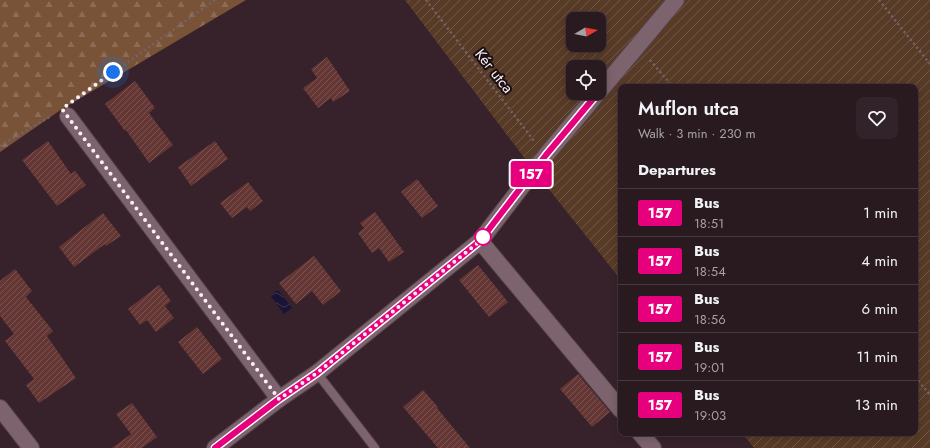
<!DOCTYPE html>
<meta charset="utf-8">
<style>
:root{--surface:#291a20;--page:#312329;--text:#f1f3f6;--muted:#a5a1a5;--line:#45383e}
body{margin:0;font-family:Jost,sans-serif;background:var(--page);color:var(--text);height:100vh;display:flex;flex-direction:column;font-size:15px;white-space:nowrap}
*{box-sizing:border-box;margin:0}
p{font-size:13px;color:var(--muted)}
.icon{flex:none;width:22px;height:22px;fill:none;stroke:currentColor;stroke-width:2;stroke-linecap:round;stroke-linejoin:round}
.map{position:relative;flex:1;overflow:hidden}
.panel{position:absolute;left:618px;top:84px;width:300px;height:352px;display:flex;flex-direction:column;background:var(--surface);border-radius:8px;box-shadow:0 2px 10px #0003,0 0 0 1px var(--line)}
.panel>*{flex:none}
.badge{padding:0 8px;border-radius:3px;font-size:14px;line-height:26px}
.needle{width:26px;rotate:80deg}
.controls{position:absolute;left:566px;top:12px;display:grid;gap:8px}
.controls a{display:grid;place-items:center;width:40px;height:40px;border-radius:8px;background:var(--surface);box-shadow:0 2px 10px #0003,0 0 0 1px var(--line);font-size:20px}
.you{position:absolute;width:20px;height:20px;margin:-10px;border:3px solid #fff;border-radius:50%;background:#1a73e8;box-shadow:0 0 0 6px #1a73e833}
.map>.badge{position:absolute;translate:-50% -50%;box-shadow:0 0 0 2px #fff}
h2{padding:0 20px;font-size:15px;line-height:36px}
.round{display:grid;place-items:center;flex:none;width:42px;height:42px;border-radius:8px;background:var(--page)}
.overview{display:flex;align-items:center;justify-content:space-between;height:68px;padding:0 20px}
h1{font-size:19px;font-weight:600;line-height:30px}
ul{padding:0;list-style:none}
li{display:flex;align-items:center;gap:12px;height:48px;padding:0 20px;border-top:1px solid var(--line)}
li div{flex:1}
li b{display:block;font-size:15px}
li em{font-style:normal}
li .badge{min-width:44px;font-weight:700;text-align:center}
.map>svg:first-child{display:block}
.forest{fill:url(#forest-firs)}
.garden{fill:url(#garden-furrows);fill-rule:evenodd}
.water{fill:url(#water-waves)}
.building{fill:url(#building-hatch)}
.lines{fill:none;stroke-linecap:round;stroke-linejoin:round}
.lane-casing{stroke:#54414a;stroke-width:10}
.street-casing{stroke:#54414a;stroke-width:18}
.path{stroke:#75626a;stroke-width:2.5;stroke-dasharray:2 3;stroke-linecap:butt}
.lane{stroke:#7d636d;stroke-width:8}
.street{stroke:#7d636d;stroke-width:16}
.line-casing{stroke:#fff;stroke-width:9}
.line{stroke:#e6007e;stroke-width:6}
.walk{stroke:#fdeef4;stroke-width:4;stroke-dasharray:0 7.2}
.stop-dot{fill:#fff;stroke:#e6007e;stroke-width:2}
.labels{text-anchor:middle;stroke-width:4;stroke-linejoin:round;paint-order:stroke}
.street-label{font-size:15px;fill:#fdeef4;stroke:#180f13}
</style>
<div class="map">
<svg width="930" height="448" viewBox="0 0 930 448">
<defs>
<pattern id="forest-firs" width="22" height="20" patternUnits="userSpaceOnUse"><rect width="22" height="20" fill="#795338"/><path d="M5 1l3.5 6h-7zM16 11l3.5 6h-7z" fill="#8d6c55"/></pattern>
<pattern id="garden-furrows" width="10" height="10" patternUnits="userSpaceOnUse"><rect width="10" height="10" fill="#583b27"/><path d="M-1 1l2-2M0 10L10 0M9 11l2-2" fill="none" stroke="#715847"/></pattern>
<pattern id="water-waves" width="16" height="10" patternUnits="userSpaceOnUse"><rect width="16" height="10" fill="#191335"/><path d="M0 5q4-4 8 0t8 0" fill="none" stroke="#3b3653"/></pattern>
<pattern id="building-hatch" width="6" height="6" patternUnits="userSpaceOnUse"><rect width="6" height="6" fill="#643634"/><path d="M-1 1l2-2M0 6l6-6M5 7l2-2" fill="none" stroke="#7b5352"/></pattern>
</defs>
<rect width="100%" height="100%" fill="#37222b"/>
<polygon class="forest" points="0,0 246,0 62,109 0,152"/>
<path class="garden" d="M 405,0 L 930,0 L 930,448 L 754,448 L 742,433 L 915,433 L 915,87 L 621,87 L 621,280 L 532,168 ZM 573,19 L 599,19 L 599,45 L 573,45 ZM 573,67 L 599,67 L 599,93 L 573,93 Z"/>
<polygon class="water" points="278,290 292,308 284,314 270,295"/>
<g class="building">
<polygon points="327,57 350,91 333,102 331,98 318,108 303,88 317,78 311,69"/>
<polygon points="135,81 155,108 149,113 173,145 149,163 126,130 125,131 105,104"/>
<polygon points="48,141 71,174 75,171 86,185 57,206 22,160"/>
<polygon points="215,141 228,159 191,186 178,167"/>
<polygon points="417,179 438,206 422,218 401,192"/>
<polygon points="248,182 263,201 250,211 247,207 232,218 220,203"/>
<polygon points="375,212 404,252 389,262 379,248 372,253 358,233 364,228 360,223"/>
<polygon points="103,213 121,236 106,246 105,244 74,267 59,247"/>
<polygon points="314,256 341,291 323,305 312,291 296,304 279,283"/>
<polygon points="478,265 508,302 489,317 459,280"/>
<polygon points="15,269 32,291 26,297 53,331 47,336 76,378 39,403 26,385 34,379 5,341 14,334 0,316 0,281"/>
<polygon points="159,285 171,301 165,306 174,318 156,332 147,320 140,325 128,309"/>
<polygon points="197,327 222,359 203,374 178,342"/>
<polygon points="578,374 610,412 592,427 560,389"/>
<polygon points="423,390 438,407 437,408 470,448 438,448 403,407"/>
<polygon points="132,403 157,437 142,448 112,448 131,434 116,414"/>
</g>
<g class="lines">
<defs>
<polyline id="lane" points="317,373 375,448"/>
<g id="street">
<polyline points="599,92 676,0"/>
<polyline points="68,116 279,399"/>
<polyline points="480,241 621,410"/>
<polyline points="0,408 31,448"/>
<polyline points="640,433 653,448"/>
<polyline points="215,448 279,399 317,373 480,241 546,155 598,93"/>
</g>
</defs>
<use href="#lane" class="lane-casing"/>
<use href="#street" class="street-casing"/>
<g class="path">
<polyline points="426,0 534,141"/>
<polyline points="879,0 930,64"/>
<polyline points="650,60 673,87"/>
<polyline points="75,100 215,0"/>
<polyline points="0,146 51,116"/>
<polyline points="915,377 930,395"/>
</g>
<use href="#lane" class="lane"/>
<use href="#street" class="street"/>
</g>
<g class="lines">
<defs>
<polyline id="line" points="215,448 279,399 317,373 480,241 546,155 598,93"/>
</defs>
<use href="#line" class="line-casing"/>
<use href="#line" class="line"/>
<polyline class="walk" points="113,72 62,109 279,399 317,373 480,241 483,237"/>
</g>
<circle class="stop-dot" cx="483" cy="237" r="8"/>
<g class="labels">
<g class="street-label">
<text transform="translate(494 71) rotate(52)" y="5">Kér utca</text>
</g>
</g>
</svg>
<div class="controls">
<a><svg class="needle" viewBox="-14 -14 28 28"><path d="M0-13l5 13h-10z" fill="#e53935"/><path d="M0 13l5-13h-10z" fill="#a5a1a5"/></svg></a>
<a><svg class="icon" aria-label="locate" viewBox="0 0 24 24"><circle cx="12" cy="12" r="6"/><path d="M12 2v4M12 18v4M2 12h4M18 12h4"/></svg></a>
</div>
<div class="you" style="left:113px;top:72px"></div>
<b class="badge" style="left:531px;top:174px;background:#e6007e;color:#fff">157</b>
<section class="panel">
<div class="overview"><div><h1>Muflon utca</h1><p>Walk · 3 min · 230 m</p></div><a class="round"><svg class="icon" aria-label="heart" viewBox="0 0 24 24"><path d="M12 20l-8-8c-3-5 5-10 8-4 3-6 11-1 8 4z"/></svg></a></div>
<h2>Departures</h2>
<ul>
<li><span class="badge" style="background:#e6007e;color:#fff">157</span><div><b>Bus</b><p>18:51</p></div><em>1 min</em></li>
<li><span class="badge" style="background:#e6007e;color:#fff">157</span><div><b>Bus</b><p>18:54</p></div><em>4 min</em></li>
<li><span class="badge" style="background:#e6007e;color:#fff">157</span><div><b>Bus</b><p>18:56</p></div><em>6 min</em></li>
<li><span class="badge" style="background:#e6007e;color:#fff">157</span><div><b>Bus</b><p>19:01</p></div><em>11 min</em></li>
<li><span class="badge" style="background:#e6007e;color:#fff">157</span><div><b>Bus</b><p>19:03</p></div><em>13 min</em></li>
</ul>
</section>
</div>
